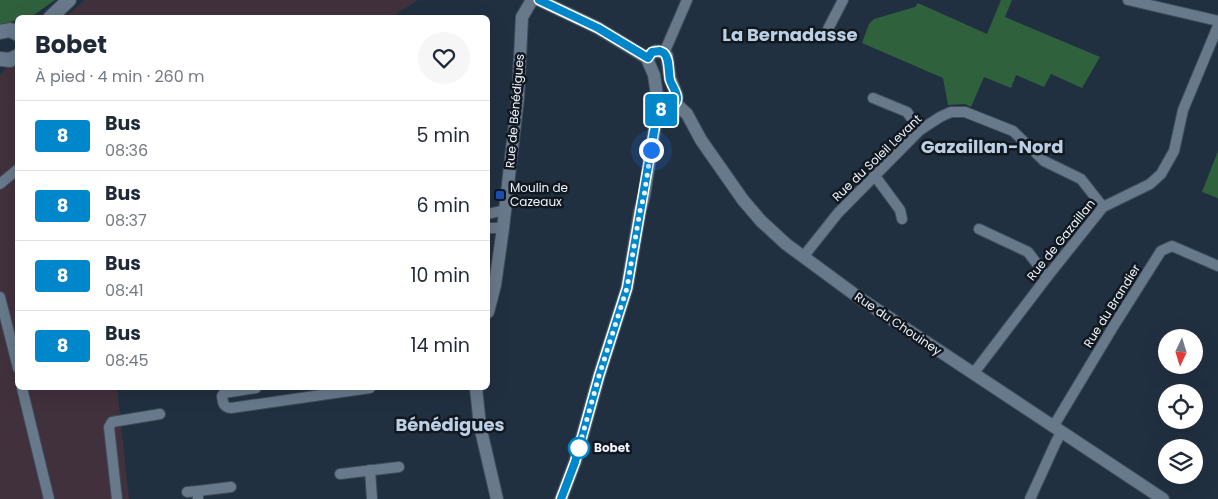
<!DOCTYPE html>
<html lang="fr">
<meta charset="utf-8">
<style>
:root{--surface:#fff;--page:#f6f6f7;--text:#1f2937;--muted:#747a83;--line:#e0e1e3}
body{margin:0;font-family:Poppins,sans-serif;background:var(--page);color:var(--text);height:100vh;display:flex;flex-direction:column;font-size:19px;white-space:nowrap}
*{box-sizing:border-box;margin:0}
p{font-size:16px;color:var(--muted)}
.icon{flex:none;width:28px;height:28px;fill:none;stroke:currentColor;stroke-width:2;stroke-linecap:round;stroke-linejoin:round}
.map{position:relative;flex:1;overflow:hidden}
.drawer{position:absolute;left:15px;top:15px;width:475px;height:375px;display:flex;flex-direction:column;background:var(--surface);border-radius:8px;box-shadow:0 5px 20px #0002}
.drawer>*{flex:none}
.badge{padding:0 10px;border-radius:4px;font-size:18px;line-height:32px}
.needle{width:32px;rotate:184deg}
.controls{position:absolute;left:1158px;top:329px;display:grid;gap:10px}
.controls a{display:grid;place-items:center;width:45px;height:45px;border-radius:50%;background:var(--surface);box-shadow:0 5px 20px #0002;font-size:25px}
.you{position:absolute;width:25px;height:25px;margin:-12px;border:4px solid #fff;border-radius:50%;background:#1a73e8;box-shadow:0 0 0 8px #1a73e833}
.map>.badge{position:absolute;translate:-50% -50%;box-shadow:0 0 0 2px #fff}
.round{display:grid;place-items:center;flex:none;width:52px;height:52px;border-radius:26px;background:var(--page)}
.overview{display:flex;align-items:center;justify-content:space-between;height:85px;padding:0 20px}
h1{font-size:24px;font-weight:700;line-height:38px}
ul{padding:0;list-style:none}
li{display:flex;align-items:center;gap:15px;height:70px;padding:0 20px;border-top:1px solid var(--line)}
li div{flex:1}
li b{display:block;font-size:19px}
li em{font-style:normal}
li .badge{min-width:55px;font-weight:700;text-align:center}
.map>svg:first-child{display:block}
.industrial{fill:#41313d}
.green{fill:#30613d}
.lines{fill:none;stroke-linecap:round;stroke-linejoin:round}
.minor-casing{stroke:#404d5a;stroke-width:12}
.tertiary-casing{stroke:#404d5a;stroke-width:14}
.secondary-casing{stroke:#404d5a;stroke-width:16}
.minor{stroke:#68798c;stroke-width:10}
.tertiary{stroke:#68798c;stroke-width:12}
.secondary{stroke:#68798c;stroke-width:14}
.line-casing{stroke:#fff;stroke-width:11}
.line{stroke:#0086cb;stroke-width:8}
.walk{stroke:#edf4fd;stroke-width:5;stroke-dasharray:0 9}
.transit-dot{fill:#1a4fb4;stroke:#11181f;stroke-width:2}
.stop-dot{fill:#fff;stroke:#0086cb;stroke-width:2.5}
.labels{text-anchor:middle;stroke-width:5;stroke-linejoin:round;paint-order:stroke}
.street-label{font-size:12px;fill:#edf4fd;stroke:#11181f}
.poi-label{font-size:12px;fill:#edf4fd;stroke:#11181f;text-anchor:start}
.stop-label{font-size:12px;font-weight:bold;fill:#edf4fd;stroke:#11181f;text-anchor:start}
.district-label{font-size:18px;font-weight:bold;fill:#bccfe4;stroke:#11181f}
</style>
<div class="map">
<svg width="1218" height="499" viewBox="0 0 1218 499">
<rect width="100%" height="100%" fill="#213041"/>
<g class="industrial">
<polygon points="85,0 418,0 399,12 394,17 65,17"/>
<polygon points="17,56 18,388 117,388 129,499 0,499 0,75"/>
</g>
<g class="green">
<polygon points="0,0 55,0 31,17 18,18 17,20 0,25"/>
<polygon points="1001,0 1012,0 1005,17 1100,57 1082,88 1051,74 1044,87 1016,75 1011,88 984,77 971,107 965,104 948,105 943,78 862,43 869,24 874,19 915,7 918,3 987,34"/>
<polygon points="1218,151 1218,198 1202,192"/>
</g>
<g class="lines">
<defs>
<g id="minor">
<polyline points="1128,0 1218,21"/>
<polyline points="828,29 843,0"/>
<polyline points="664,53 687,0"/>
<polyline points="873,98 907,112 920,130"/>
<polyline points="875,176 900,210 902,219"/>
<polyline points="0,184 18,169"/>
<polyline points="488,214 505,210"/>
<polyline points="488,228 503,228"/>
<polyline points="979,229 1028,252 1047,277"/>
<polyline points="803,257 838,213 920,130 940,117 951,112 965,112 1013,131 1044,161 1081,179 1103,207"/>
<polyline points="0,297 18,368"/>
<polyline points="973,374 1047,277 1103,207 1150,184 1161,174 1174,151 1183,110 1218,26"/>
<polyline points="22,388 49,499"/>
<path d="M 256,388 L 224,393 L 222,396 C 223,403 223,407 231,408 L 370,388"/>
<polyline points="1053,427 1113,327 1161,251 1172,246 1218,266"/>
<polyline points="370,470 372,499"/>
<polyline points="340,474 399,467"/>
<polyline points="187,492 198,491"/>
<polyline points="117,499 109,427 112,422 160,414"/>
<polyline points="198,499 198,491 231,487"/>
<polyline points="1030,499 1056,442 1061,433"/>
</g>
<g id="tertiary">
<polyline points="539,0 598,28 647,58"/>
<polygon points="656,51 664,53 667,56 670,78 677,96 676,104 669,108 663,107 658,102 654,75 648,61 649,55"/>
<polyline points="676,104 687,114 701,140 743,200 761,221 786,244 858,297 1163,499"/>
<polyline points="488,312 495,285 503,228 518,97 522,17 532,0"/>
<polyline points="476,388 480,426 497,499"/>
<polyline points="561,499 575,462 599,376 627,288 640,211 644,196 655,126 663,107"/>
</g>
<g id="secondary">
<polyline points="50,18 69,0"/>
<polyline points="0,32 10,30 18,34"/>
<polyline points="0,59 10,60 18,56"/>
</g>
</defs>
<use href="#minor" class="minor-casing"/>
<use href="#tertiary" class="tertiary-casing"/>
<use href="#secondary" class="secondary-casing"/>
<use href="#minor" class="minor"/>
<use href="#tertiary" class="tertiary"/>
<use href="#secondary" class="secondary"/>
</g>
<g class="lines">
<defs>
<path id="line" d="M 539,0 L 598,28 L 648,58 L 652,52 L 660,51 L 664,53 C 670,59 668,71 670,80 C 672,87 682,98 674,105 C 670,108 667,108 663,106 L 656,120 L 627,288 L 599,376 L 575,462 L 561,499"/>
</defs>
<use href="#line" class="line-casing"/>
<use href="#line" class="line"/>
<polyline class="walk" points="579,448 578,451 599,376 627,288 640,211 644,196 651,150"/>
</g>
<rect class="transit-dot" x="495" y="190" width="10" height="10" rx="2.5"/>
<circle class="stop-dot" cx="579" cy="448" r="10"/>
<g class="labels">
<g class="street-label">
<text transform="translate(515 111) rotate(-85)" y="4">Rue de Bénédigues</text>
<text transform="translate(877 158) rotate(-44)" y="4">Rue du Soleil Levant</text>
<text transform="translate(1061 240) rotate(-51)" y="4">Rue de Gazaillan</text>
<text transform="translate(1112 306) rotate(-58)" y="4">Rue du Brandier</text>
<text transform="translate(898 324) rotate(34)" y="4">Rue du Chouiney</text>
</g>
<g class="poi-label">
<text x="510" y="192">Moulin de<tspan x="510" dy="14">Cazeaux</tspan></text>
</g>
<g class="stop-label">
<text x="594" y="452">Bobet</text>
</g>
<g class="district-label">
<text x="790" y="41">La Bernadasse</text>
<text x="992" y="153">Gazaillan-Nord</text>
<text x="450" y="431">Bénédigues</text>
</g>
</g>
</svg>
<div class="controls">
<a><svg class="needle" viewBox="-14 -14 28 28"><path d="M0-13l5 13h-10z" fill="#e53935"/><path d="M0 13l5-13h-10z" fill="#747a83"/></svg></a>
<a><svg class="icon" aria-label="locate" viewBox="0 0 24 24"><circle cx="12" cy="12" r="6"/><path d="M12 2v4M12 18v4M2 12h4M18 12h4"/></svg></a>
<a><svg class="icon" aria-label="layers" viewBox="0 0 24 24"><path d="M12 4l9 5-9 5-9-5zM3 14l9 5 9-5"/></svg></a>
</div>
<div class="you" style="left:651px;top:150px"></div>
<b class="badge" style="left:661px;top:110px;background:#0086cb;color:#fff">8</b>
<section class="drawer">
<div class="overview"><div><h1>Bobet</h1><p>À pied · 4 min · 260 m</p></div><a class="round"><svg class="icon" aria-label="heart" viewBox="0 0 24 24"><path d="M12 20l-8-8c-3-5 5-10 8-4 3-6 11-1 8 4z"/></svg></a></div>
<ul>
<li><span class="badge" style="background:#0086cb;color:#fff">8</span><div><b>Bus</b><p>08:36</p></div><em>5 min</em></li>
<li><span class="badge" style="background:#0086cb;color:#fff">8</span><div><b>Bus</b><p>08:37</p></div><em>6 min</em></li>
<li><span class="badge" style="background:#0086cb;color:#fff">8</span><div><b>Bus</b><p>08:41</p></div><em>10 min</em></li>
<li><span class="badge" style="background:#0086cb;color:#fff">8</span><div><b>Bus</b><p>08:45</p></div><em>14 min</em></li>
</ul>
</section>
</div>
